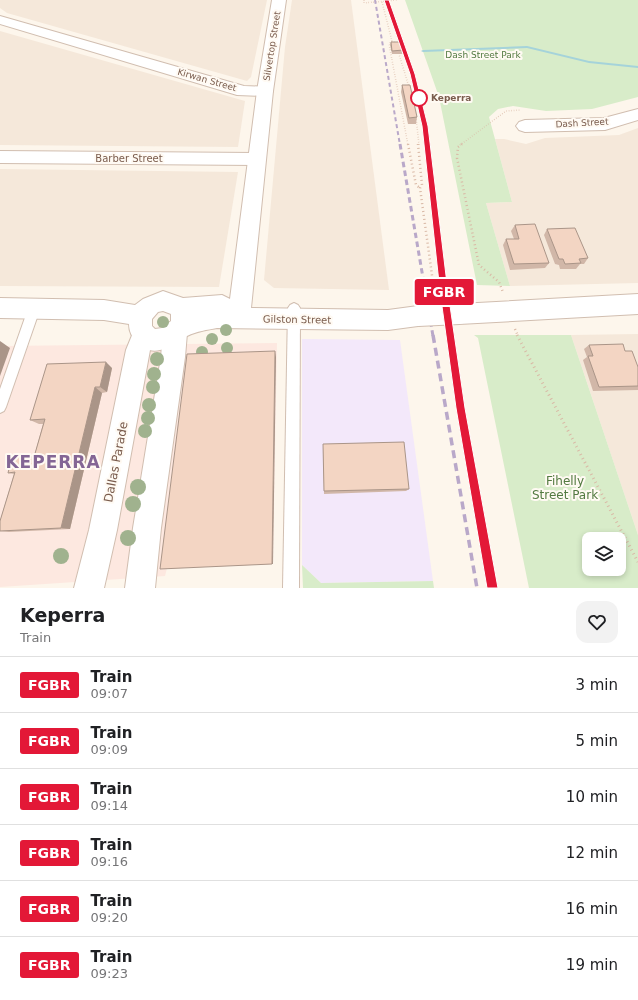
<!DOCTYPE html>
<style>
:root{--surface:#fff;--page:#f2f2f2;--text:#202124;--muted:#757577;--line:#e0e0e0}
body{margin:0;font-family:"DejaVu Sans",sans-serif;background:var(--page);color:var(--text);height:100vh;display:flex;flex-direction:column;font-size:15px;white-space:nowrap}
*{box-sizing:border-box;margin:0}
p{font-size:13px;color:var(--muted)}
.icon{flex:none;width:22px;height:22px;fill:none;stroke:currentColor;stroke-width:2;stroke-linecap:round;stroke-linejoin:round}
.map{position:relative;height:588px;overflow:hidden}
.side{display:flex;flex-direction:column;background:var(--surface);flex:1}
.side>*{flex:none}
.badge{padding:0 8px;border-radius:3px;font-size:14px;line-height:26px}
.tools{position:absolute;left:582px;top:532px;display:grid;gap:8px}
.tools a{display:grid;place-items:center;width:44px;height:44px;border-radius:8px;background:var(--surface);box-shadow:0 2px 6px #0003;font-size:20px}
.map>.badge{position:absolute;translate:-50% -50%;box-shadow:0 0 0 2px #fff}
.round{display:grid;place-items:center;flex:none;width:42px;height:42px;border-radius:12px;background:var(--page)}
.head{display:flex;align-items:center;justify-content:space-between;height:68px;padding:0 20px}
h1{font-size:19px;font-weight:600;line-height:30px}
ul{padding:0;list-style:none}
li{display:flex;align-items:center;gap:12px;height:56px;padding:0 20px;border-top:1px solid var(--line)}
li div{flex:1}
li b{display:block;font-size:15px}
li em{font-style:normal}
li .badge{min-width:44px;font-weight:700;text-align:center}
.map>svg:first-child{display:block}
.residential{fill:#f5e8da}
.commercial{fill:#fde8e0}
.education{fill:#f3e8fa}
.green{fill:#d8ecc9;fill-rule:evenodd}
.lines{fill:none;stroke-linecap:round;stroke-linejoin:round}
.stream{fill:#a5d3da;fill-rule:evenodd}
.service-casing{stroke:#d1beb0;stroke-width:2}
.minor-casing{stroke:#d1beb0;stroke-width:2}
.tertiary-casing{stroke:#d1beb0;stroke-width:2}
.path-far2{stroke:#d9b8a5;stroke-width:1.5;stroke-dasharray:0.5 2;stroke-linecap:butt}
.path-far1{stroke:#d9b8a5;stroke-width:2.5;stroke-dasharray:1 3;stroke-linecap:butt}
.path{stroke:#d9b8a5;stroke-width:3;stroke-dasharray:1 3.5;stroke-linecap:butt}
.service{fill:#fff;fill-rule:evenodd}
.minor{fill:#fff;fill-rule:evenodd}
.tertiary{fill:#fff;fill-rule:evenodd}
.rail-far2{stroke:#b9a8c9;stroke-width:2;stroke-dasharray:4 3;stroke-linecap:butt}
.rail-far1{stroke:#b9a8c9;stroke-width:3;stroke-dasharray:5.5 3.5;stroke-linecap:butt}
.rail{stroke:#b9a8c9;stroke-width:3.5;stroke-dasharray:8 5;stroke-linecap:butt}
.tertiary-bridge-casing{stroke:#d1beb0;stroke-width:22;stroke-linecap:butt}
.tertiary-bridge{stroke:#fff;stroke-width:20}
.tree{fill:#a0b28e}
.wall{fill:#d1b7a8}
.shaded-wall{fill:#aa9588}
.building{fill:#f3d5c3;stroke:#aa9588}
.line{fill:#e31837;stroke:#fff}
.stop-dot{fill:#fff;stroke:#e31837;stroke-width:2}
.labels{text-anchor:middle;stroke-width:4;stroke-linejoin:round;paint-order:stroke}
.far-street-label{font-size:9px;fill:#7a5c4d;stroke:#fffaf3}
.far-park-label{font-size:9px;fill:#537a41;stroke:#fffaf3}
.far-stop-label{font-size:9px;font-weight:bold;fill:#7a5c4d;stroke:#fffaf3;text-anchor:start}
.street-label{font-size:10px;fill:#7a5c4d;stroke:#fffaf3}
.near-street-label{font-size:12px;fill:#7a5c4d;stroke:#fffaf3}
.near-park-label{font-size:12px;fill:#537a41;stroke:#fffaf3}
.near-district-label{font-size:17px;font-weight:bold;letter-spacing:1px;fill:#846695;stroke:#fffaf3}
</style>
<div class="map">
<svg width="638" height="588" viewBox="0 0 638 588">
<rect width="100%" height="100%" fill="#fdf6ec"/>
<g class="residential">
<polygon points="0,0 267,0 251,77 247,81 7,13 0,8"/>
<polygon points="292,0 351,0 389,290 274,288 264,280 285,47"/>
<polygon points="0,31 245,101 238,147 0,145"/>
<polygon points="638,128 638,283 510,286 486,203 512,202 495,139 504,139 526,144 545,138 619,135"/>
<polygon points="0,169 238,172 219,287 0,286"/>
<polygon points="638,334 638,535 571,335"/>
</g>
<polygon class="commercial" points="277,343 273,564 167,568 165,576 0,587 0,346"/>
<polygon class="education" points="302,339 400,340 433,581 321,583 302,565"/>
<g class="green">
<polygon points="405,0 638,0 638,97 592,109 546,111 513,106 498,109 489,117 512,202 486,203 510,286 477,285 439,97"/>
<path d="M 474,335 L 571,335 L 638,535 L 638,588 L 529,588 L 478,338 ZM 589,539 L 619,539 L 619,569 L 589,569 Z"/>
<polygon points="302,565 321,583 433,581 434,588 303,588"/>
</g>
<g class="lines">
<polygon class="stream" points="527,46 589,61 638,66 638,68 589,63 527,48 423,52 421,51 423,50"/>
<defs>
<g id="service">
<polygon points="294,303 298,305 300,308 299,588 283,588 288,308 290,305"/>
<polygon points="34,304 38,306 40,309 6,407 4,411 0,413 0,389 28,309 30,306"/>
</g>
<g id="minor">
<polygon points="0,16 244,86 271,87 273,91 271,95 265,96 237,95 0,24"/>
<polygon points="638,109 638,120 605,130 525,132 519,130 516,126 519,122 525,120 604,118"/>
<polygon points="0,151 257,153 263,155 266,159 263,163 257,165 0,163"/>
<polygon points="175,323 183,326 187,333 185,357 161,528 155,588 125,588 133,528 161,357 163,333 167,326"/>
<polygon points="143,325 151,328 155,335 150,350 117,530 104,588 74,588 89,530 126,350 135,328"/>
</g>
<g id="tertiary">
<path d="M 272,0 L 286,0 L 273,91 L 251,308 L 388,310 L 418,306 L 426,309 L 429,316 L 426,323 L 418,326 L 388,330 L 217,328 C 207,330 197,331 187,336 C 178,341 172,348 160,350 C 144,354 129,339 129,324 L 104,320 L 0,318 L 0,298 L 104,300 L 135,305 L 143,299 L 163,291 L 183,298 L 222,295 L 230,299 L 257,91 ZM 163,311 L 171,314 L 171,321 L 162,328 L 155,329 L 152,326 L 152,319 L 158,312 Z"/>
<polygon points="638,294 638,314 459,324 451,321 448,314 451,307 459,304"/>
</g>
</defs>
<use href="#service" class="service-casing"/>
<use href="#minor" class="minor-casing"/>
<use href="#tertiary" class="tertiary-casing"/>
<g class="path-far2">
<polyline points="364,0 364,3 397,0"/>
<polyline points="382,2 392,41 395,43"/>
<polyline points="392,41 389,44 408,145"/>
<polyline points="398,51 409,87"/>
<polyline points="416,117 419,145"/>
<polyline points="460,145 506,111 521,110"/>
</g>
<g class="path-far1">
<polyline points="408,144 416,185 420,188"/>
<polyline points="418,144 422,185 420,188 435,297"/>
<polyline points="462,144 458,147 457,158 479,265 499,282 503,292"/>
<polyline points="515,329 518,336"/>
</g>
<polyline class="path" points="517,335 638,562"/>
<use href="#service" class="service"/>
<use href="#minor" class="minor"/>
<use href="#tertiary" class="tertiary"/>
<g class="rail-far2">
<polyline points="375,0 400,145"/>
<path d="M 387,0 C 404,48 421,95 427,145"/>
</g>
<g class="rail-far1">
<polyline points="400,144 433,336"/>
<polyline points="427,144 450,336"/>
</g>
<g class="rail">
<polyline points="433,335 477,588"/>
<polyline points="450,335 460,408 492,588"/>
</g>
<defs>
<polyline id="tertiary-bridge" points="418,316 459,314"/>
</defs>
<use href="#tertiary-bridge" class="tertiary-bridge-casing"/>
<use href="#tertiary-bridge" class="tertiary-bridge"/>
</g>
<g class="tree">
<circle cx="163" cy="322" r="6"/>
<circle cx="226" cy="330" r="6"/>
<circle cx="212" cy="339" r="6"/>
<circle cx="227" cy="348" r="6"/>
<circle cx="202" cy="352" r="6"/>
<circle cx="157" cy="359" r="7"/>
<circle cx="154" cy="374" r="7"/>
<circle cx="153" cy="387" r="7"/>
<circle cx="149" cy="405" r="7"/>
<circle cx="148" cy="418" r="7"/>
<circle cx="145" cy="431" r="7"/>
<circle cx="138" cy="487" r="8"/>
<circle cx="133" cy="504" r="8"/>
<circle cx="128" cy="538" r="8"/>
<circle cx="61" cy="556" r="8"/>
</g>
<g class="wall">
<polygon points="391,42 403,50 402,54 392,54 390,45"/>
<polygon points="402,85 417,117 416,124 408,124 401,92"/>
<polygon points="515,225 549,263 545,268 510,270 503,245 506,239 514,239 511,231"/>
<polygon points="547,229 588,258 584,264 580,264 576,269 560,269 559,265 555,264 544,235"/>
<polygon points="589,345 625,351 638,367 638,390 593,391 583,360 587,357 584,349"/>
<polygon points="112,368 107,392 102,393 70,529 9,532 0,531 0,521 14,474 8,473 34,457 43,424 39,424 30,420"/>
<polygon points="323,448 409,489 406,491 324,494"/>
</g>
<g class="shaded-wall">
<polygon points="0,341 10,348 0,376"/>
<polygon points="275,351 276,357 273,564 272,564"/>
<polygon points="106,362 112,368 107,392 100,387"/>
<polygon points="95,387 102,393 70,529 61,528"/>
</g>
<g class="building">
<polygon points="391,42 401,42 403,50 392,51"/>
<polygon points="402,85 410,85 417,117 409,118"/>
<polygon points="535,224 549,263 514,264 506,239 519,239 515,225"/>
<polygon points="575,228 588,258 579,259 581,263 565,264 563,259 559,259 547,229"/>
<polygon points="623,344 625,351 632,351 638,367 638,386 599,387 588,356 593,356 589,345"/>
<polygon points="275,351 272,564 160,569 187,354"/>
<polygon points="106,362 100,387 95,387 61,528 0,531 0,521 15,472 8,473 12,457 34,457 45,419 30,420 47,364"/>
<polygon points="404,442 409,489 324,491 323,444"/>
</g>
<polygon class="line" points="384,0 389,0 415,74 428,126 448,292 465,408 498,588 487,588 456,408 440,292 422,126 410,74"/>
<circle class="stop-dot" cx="419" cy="98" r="8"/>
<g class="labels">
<g class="far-street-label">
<text transform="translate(272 46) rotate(-81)" y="3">Silvertop Street</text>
<text transform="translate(207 80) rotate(16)" y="3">Kirwan Street</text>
<text transform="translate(582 123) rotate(-3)" y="3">Dash Street</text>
</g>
<g class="far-park-label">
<text x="483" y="58">Dash Street Park</text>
</g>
<g class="far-stop-label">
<text x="431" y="101">Keperra</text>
</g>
<g class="street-label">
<text x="129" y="162">Barber Street</text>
<text transform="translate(297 319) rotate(1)" y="4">Gilston Street</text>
</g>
<g class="near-street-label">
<text transform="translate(116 462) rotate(-79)" y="4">Dallas Parade</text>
</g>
<g class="near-park-label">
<text x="565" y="485">Fihelly<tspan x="565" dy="14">Street Park</tspan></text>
</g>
<g class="near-district-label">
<text x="53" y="468">KEPERRA</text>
</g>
</g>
</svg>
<div class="tools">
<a><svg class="icon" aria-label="layers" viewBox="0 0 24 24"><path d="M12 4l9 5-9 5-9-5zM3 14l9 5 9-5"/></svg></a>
</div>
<b class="badge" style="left:444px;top:292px;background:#e31837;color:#fff">FGBR</b>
</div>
<section class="side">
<div class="head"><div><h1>Keperra</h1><p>Train</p></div><a class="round"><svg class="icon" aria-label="heart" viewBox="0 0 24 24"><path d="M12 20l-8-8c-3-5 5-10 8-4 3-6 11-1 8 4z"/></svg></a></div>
<ul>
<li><span class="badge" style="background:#e31837;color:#fff">FGBR</span><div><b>Train</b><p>09:07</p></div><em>3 min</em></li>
<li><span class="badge" style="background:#e31837;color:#fff">FGBR</span><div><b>Train</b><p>09:09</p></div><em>5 min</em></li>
<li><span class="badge" style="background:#e31837;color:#fff">FGBR</span><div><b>Train</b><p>09:14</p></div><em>10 min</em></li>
<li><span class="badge" style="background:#e31837;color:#fff">FGBR</span><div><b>Train</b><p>09:16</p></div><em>12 min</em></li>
<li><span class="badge" style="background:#e31837;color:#fff">FGBR</span><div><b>Train</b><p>09:20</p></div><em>16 min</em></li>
<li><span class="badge" style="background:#e31837;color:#fff">FGBR</span><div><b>Train</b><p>09:23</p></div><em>19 min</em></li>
</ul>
</section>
